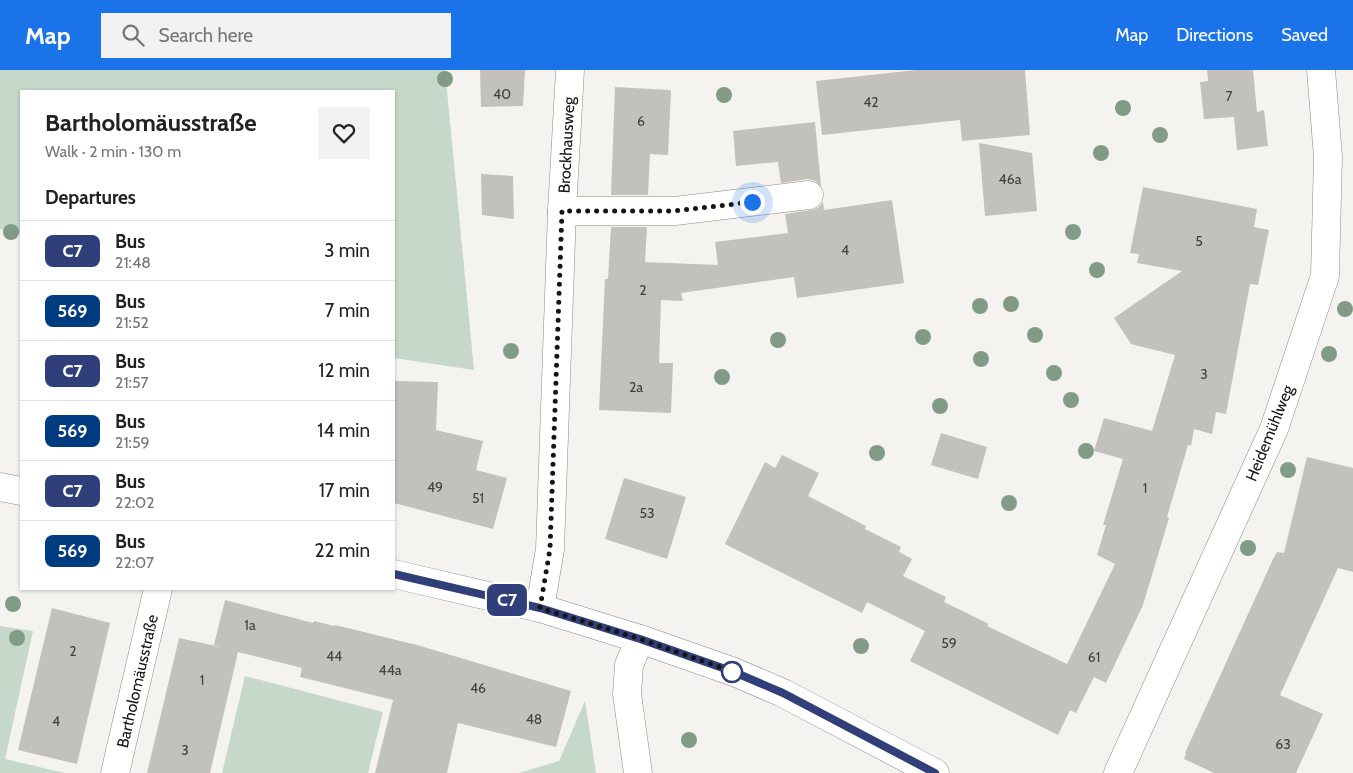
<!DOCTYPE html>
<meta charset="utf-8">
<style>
:root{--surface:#fff;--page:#f2f2f2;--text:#222;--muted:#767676;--line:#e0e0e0;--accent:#1a73e8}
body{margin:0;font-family:Cabin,sans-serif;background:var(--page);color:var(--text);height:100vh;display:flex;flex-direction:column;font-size:19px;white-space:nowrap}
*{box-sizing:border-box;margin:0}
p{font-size:16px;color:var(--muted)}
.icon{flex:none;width:28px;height:28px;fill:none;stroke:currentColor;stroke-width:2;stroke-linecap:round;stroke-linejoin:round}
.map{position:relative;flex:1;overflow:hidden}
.side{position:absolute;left:20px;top:20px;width:375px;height:500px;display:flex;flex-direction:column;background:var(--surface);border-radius:0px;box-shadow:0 1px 4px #0004}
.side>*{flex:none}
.badge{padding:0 10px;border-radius:8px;font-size:18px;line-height:32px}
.you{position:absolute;width:25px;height:25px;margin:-12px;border:4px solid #fff;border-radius:50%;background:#1a73e8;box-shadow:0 0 0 8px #1a73e833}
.map>.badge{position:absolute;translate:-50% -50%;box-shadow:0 0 0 2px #fff}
h2{padding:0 25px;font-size:19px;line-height:45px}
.round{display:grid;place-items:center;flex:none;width:52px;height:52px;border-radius:0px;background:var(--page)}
.summary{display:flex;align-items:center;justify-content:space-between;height:85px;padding:0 25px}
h1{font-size:24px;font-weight:700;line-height:38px}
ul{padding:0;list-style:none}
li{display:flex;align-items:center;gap:15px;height:60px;padding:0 25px;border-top:1px solid var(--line)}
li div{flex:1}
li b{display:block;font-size:19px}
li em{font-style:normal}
li .badge{min-width:55px;font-weight:700;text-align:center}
header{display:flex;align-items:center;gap:30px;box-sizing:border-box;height:70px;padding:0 25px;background:var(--accent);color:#fff}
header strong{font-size:24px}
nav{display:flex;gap:28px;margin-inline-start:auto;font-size:18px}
.search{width:350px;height:45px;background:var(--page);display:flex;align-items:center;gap:12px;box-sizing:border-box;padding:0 18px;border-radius:0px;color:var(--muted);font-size:19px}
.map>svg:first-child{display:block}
.green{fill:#c5d8c9}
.building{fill:#c3c1bc}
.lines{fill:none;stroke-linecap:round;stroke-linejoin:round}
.minor-casing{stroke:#8b8985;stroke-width:29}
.minor{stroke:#fff;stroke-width:28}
.tree{fill:#829b86}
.line-casing{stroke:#fff;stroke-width:11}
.line{stroke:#303f79;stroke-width:8}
.walk{stroke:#151513;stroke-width:5;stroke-dasharray:0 9}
.stop-dot{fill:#fff;stroke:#303f79;stroke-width:2.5}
.labels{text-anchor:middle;stroke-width:4;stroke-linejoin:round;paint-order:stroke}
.number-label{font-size:14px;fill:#40403d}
.street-label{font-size:16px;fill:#151513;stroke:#fff}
</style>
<header>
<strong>Map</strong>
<div class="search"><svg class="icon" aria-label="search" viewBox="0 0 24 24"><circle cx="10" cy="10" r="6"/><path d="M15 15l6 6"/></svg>Search here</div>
<nav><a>Map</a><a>Directions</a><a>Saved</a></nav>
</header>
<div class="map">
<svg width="1353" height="703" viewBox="0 0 1353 703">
<rect width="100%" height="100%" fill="#f5f3ef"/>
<g class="green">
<polygon points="0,0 445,0 474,300 394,288 394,21 21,21 21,164 0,159"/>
<polygon points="0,556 33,561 5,689 65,703 0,703"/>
<polygon points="245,606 383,642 368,703 222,703"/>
<polygon points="585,631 596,703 519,703 559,691"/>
</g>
<g class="building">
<polygon points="480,0 525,0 523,36 481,37"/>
<polygon points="916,0 1025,0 1030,65 962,71 960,50 822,65 816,11"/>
<polygon points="1207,0 1253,0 1257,42 1264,40 1268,76 1237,80 1234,47 1204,49 1200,12 1208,11"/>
<polygon points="615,17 671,20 668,85 650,84 648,125 611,125"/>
<polygon points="815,52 821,116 816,111 808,109 781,113 778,92 736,96 733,61"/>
<polygon points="979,73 1032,83 1037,141 985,146"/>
<polygon points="481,104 513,106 514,149 482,145"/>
<polygon points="1143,117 1257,139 1254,157 1269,160 1258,215 1250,214 1226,344 1216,342 1212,364 1194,359 1191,376 1188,375 1167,447 1169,448 1143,535 1106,613 1094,607 1076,643 1070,640 1058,665 910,591 925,561 867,532 862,543 725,474 765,392 775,398 782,385 819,403 808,426 866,456 865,459 901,477 899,482 912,489 903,506 946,527 944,532 989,554 987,556 1067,594 1115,494 1097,485 1106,455 1103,455 1123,389 1094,381 1104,348 1152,361 1175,285 1131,274 1114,248 1182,201 1137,193 1139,184 1130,183"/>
<polygon points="892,130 904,213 797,228 794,207 681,223 683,231 661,230 659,293 673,293 671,343 599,340 605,209 608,209 611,157 647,157 645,192 718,195 715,172 788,163 785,144 811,140 818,138 823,132 824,140"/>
<polygon points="394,311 438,312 436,360 483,371 476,400 507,408 493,459 394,433"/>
<polygon points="941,363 987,377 978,409 931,395"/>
<polygon points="1307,387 1353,398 1353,502 1338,498 1280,625 1323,644 1296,703 1214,703 1184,689 1186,684 1185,683 1273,489 1277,482 1284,483"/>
<polygon points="624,408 686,427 667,489 605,469"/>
<polygon points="225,530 313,553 314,551 334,556 335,555 417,575 571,621 556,677 458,653 447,703 375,703 393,630 300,607 302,598 238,582 210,703 147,703 179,568 221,577 214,575"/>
<polygon points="52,538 110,553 77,694 18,680"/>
</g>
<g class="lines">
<defs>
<g id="minor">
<polyline points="562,141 675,141 809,125"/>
<polyline points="0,417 21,421"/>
<polyline points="394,504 540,538 640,569 734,602 783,623 935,703"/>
<polyline points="540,538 550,479 562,141 570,0"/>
<polyline points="115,703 158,519"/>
<polyline points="638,703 627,624 629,595 640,569"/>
<polyline points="1118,703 1274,359 1325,206 1328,87 1321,0"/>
</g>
</defs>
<use href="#minor" class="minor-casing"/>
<use href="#minor" class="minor"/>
</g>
<g class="tree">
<circle cx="445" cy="9" r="8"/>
<circle cx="724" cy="25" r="8"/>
<circle cx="1123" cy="38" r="8"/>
<circle cx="1160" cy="65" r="8"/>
<circle cx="1101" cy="83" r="8"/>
<circle cx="11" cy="162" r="8"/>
<circle cx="1073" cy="162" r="8"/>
<circle cx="1097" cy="200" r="8"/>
<circle cx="1011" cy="234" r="8"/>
<circle cx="980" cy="236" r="8"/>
<circle cx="1345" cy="239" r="8"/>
<circle cx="1035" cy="265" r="8"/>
<circle cx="923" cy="267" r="8"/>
<circle cx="778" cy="270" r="8"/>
<circle cx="511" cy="281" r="8"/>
<circle cx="1329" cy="284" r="8"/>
<circle cx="981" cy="289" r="8"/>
<circle cx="1054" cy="303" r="8"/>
<circle cx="722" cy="307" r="8"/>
<circle cx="1071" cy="330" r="8"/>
<circle cx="940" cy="336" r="8"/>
<circle cx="1086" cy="381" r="8"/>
<circle cx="877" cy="383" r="8"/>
<circle cx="1288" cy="400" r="8"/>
<circle cx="1009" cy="433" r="8"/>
<circle cx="1248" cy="478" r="8"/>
<circle cx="13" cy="534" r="8"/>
<circle cx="17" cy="568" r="8"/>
<circle cx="861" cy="576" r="8"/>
<circle cx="689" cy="670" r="8"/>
</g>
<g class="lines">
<defs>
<polyline id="line" points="394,504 540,538 640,569 734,602 783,623 935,703"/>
</defs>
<use href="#line" class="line-casing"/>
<use href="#line" class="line"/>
<polyline class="walk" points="732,602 734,602 640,569 540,538 550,479 562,141 674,141 752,132"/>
</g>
<circle class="stop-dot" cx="732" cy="602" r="10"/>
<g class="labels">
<g class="number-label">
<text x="502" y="29">40</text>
<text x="1229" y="31">7</text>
<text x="871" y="37">42</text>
<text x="641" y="56">6</text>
<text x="1010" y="114">46a</text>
<text x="1199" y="176">5</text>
<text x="845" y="185">4</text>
<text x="643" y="225">2</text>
<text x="1204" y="309">3</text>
<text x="636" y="322">2a</text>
<text x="435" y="422">49</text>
<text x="1145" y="423">1</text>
<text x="478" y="433">51</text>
<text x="647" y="448">53</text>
<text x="250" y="560">1a</text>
<text x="949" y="578">59</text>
<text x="73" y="586">2</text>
<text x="334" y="591">44</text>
<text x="1094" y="592">61</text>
<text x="390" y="605">44a</text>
<text x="202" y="615">1</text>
<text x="478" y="623">46</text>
<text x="534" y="654">48</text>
<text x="56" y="656">4</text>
<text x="1283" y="679">63</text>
<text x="185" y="685">3</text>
</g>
<g class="street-label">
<text transform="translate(566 75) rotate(-87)" y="6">Brockhausweg</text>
<text transform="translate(1269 363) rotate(-68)" y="6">Heidemühlweg</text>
<text transform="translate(137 611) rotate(-77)" y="6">Bartholomäusstraße</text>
</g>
</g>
</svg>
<div class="you" style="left:752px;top:132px"></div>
<b class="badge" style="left:507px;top:530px;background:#303f79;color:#fff">C7</b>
<section class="side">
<div class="summary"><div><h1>Bartholomäusstraße</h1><p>Walk · 2 min · 130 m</p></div><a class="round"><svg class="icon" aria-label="heart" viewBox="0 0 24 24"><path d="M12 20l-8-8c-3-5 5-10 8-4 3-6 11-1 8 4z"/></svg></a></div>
<h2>Departures</h2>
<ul>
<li><span class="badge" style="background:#303f79;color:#fff">C7</span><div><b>Bus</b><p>21:48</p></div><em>3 min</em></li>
<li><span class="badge" style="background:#003b80;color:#fff">569</span><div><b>Bus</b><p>21:52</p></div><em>7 min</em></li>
<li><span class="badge" style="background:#303f79;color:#fff">C7</span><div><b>Bus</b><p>21:57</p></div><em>12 min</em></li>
<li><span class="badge" style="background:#003b80;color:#fff">569</span><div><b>Bus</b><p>21:59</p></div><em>14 min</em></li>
<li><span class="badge" style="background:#303f79;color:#fff">C7</span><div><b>Bus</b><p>22:02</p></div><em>17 min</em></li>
<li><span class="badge" style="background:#003b80;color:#fff">569</span><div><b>Bus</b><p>22:07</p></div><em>22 min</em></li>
</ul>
</section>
</div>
